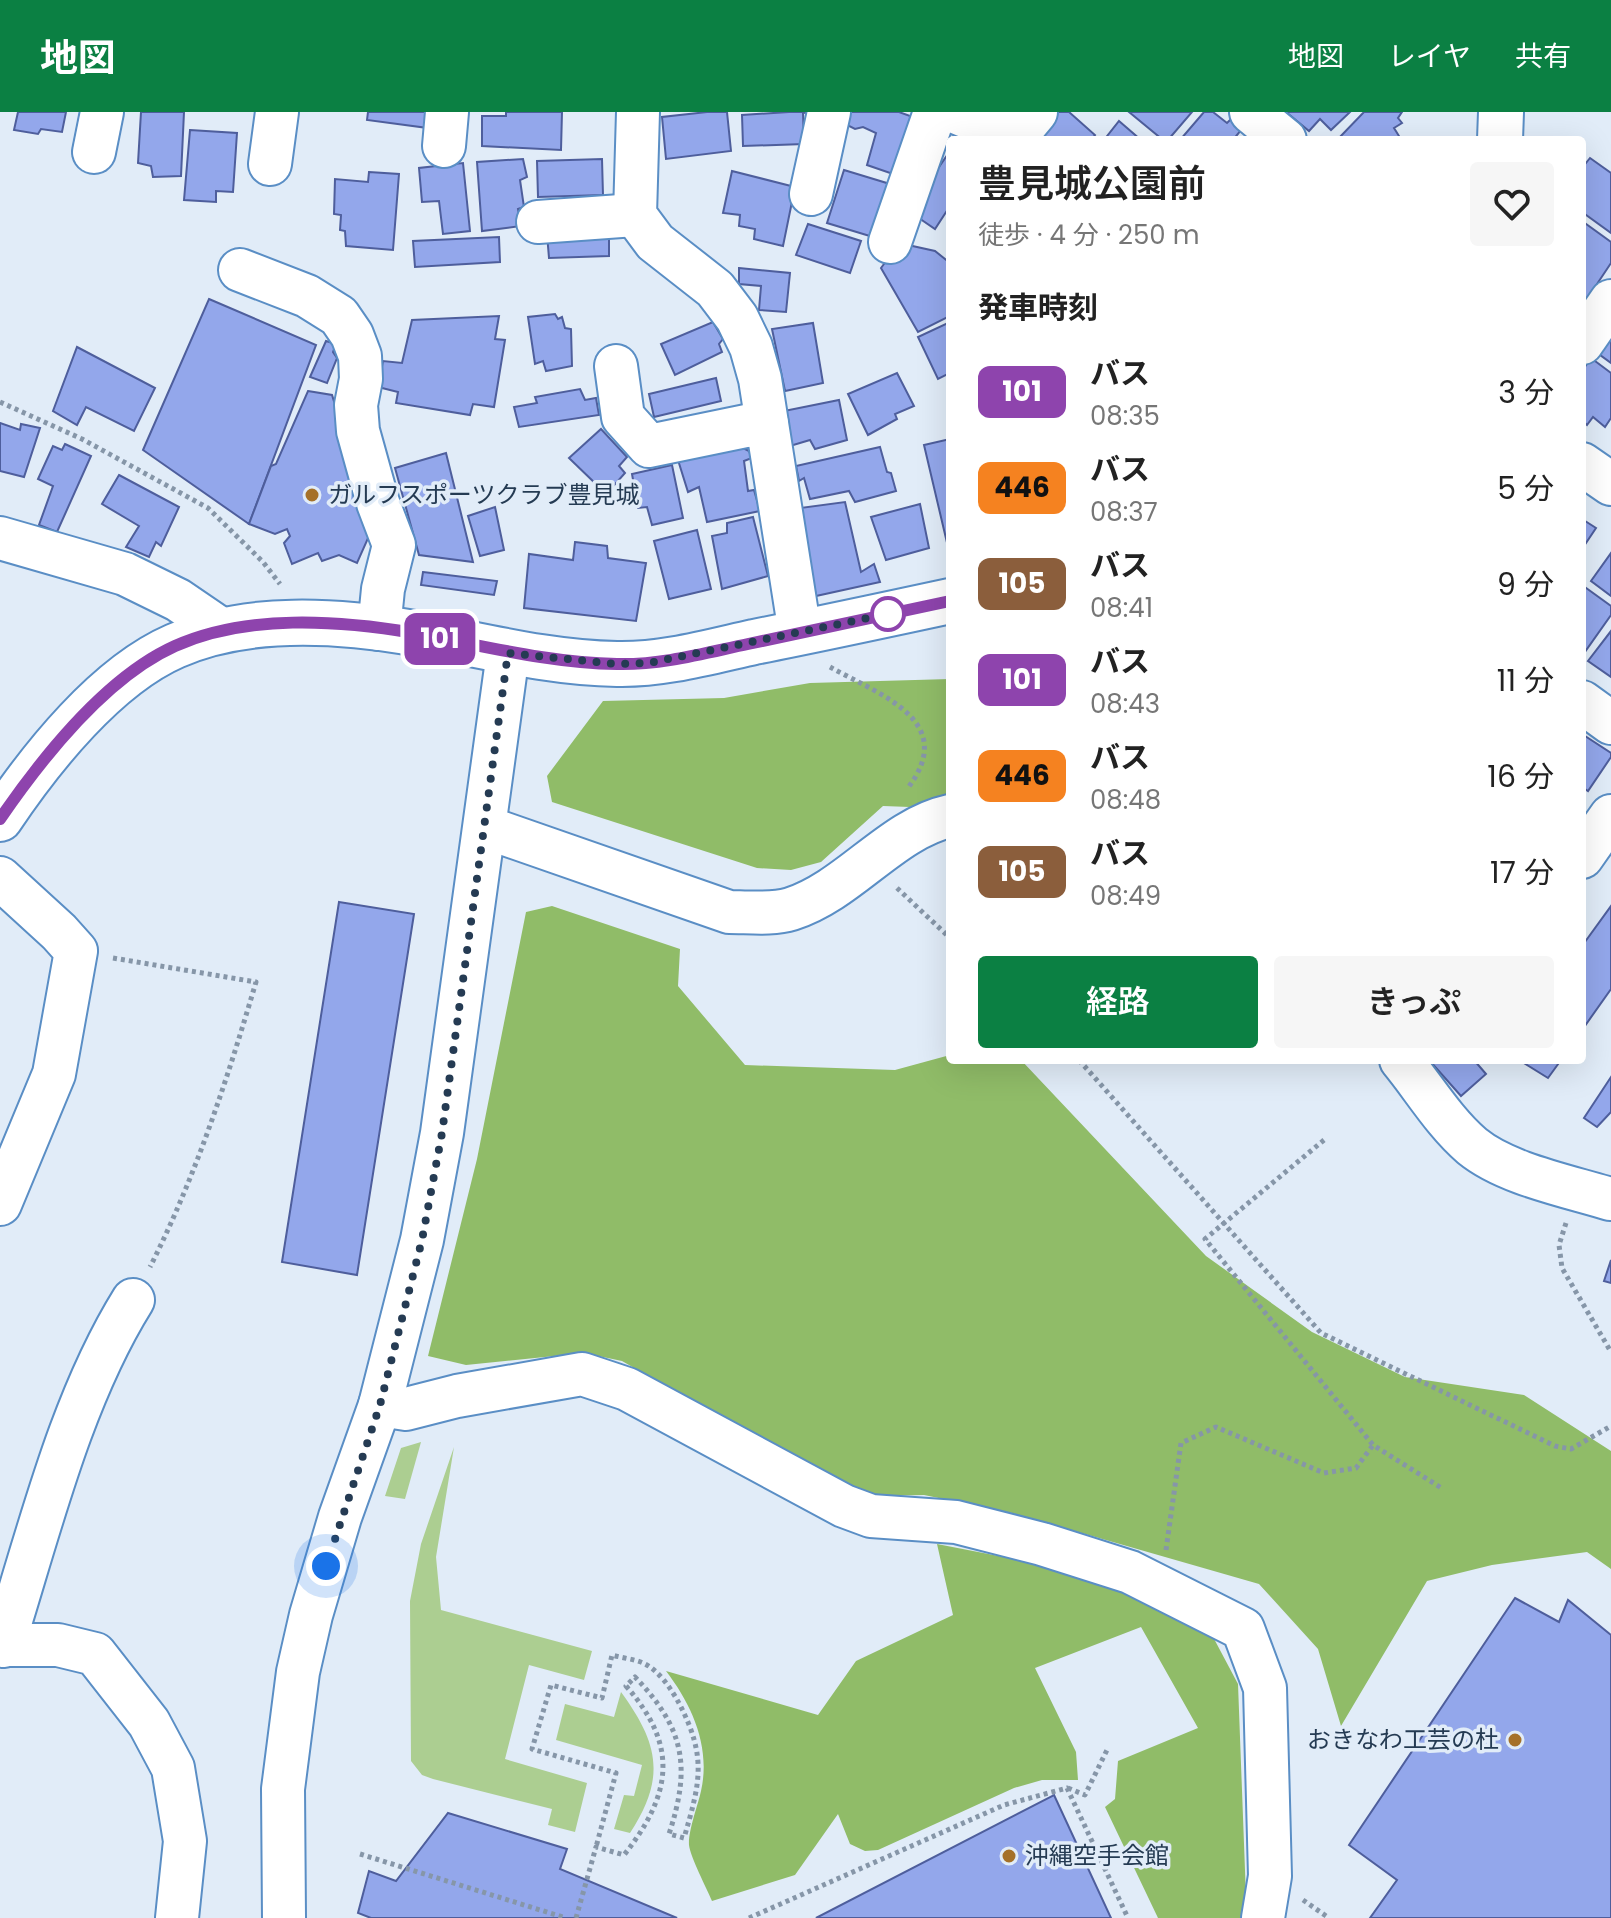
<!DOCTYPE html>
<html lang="ja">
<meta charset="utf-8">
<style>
:root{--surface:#fff;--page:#f6f6f6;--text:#222;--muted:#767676;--accent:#0b8043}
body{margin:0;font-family:Poppins,"Noto Sans JP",sans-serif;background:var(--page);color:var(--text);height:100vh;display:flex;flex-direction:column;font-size:30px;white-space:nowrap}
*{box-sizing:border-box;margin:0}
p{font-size:26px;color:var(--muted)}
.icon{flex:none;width:44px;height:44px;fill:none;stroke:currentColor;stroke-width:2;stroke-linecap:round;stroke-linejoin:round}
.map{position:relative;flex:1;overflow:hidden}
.panel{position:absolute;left:946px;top:24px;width:640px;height:928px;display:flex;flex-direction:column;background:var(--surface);border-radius:8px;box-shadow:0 8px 32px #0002}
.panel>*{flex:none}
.badge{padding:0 16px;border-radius:12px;font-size:28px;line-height:52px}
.you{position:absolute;width:40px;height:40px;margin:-20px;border:6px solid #fff;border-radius:50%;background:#1a73e8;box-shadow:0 0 0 12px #1a73e833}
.map>.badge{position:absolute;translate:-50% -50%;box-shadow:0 0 0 4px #fff}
h2{padding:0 32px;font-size:30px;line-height:72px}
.round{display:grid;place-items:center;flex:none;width:84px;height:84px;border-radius:8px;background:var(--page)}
.summary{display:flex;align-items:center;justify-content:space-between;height:136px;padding:0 32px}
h1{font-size:38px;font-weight:600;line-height:60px}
.cta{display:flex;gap:16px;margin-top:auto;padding:16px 32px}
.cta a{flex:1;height:92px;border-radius:8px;background:var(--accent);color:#fff;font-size:32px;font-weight:600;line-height:92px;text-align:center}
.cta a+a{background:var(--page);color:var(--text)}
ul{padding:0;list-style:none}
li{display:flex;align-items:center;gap:24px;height:96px;padding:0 32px}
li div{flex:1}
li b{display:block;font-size:30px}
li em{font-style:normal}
li .badge{min-width:88px;font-weight:700;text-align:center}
header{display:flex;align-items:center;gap:48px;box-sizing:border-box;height:112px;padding:0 40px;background:var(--accent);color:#fff}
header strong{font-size:38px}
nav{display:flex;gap:44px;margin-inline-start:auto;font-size:28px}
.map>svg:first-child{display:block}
.green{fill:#acce91}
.forest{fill:#90bc68}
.building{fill:#93a7eb;stroke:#4e5e9c;stroke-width:2}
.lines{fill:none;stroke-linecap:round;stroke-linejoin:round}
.minor-casing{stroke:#5a8ec5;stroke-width:46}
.major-casing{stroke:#5a8ec5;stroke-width:48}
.path{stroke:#8696a8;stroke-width:5;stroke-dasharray:4 4;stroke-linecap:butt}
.minor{stroke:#fff;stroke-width:42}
.major{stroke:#fff;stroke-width:44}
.line-casing{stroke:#fff;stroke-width:18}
.line{stroke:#8e44ad;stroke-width:12}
.walk{stroke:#253b53;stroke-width:8;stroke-dasharray:0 14.4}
.poi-dot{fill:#a57129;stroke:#e1ecf8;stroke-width:3}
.stop-dot{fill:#fff;stroke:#8e44ad;stroke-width:4}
.labels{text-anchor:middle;stroke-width:7;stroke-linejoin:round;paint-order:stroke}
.poi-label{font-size:24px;fill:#253b53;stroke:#e1ecf8;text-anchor:start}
</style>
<header>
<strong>地図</strong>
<nav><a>地図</a><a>レイヤ</a><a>共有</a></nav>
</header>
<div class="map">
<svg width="1611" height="1806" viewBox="0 0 1611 1806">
<rect width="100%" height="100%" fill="#e1ecf8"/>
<g class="green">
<polygon points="421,1330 405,1387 385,1384 401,1336"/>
<polygon points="454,1335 436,1445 441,1498 592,1539 584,1568 529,1553 505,1647 587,1671 575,1720 548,1713 552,1697 433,1667 422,1663 411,1649 410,1489 421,1432"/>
<path d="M 621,1580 C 659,1632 666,1666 630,1721 L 614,1717 L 624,1683 L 634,1684 L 642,1653 L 556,1628 L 565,1592 L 614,1605 Z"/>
</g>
<g class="forest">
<polygon points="950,567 950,684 910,695 883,694 821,750 791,758 757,756 552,690 547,664 603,589 724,586 810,571"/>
<polygon points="552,794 680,837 678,874 745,953 895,958 950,943 950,948 1021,948 1206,1144 1312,1220 1405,1265 1524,1283 1611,1339 1611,1457 1587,1440 1492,1453 1427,1469 1341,1614 1318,1537 1259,1472 1012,1401 924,1383 872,1384 826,1365 622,1249 584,1241 466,1253 428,1244 477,1047 526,800"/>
<path d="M 937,1432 L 1035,1451 L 1121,1475 L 1212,1523 L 1238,1572 L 1246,1785 L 1241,1806 L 1158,1806 L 1105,1695 L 1115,1687 L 1118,1649 L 1198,1616 L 1141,1515 L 1035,1556 L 1076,1640 L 1078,1668 L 1042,1668 L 1014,1676 L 878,1738 L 865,1739 L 850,1732 L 838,1702 L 795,1763 L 712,1789 C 707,1777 690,1744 689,1733 C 688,1719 698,1693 701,1679 C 711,1635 692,1593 666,1559 L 818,1603 L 856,1549 L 953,1503 Z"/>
</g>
<g class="building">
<polygon points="18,0 66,0 62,20 41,17 38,22 14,18"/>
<polygon points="141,0 184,0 181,64 153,65 151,54 138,51"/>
<polygon points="368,0 429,0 428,16 367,8"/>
<polygon points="506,0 562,0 561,38 482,34 482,4 506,4"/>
<polygon points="707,0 727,0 731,39 666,47 662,5"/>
<polygon points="789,0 812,0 803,1 804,32 743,34 742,3"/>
<polygon points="845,0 899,0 913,5 893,62 867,53 876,21 863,15 855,17 843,11"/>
<polygon points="1055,0 1069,0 1095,23 1091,28 1032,28"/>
<polygon points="1129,0 1192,0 1168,28 1163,28"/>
<polygon points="1204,0 1213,0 1227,11 1235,3 1246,12 1233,28 1180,28"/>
<polygon points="1286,0 1350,0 1331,18 1320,7 1309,19"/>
<polygon points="1364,0 1402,0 1398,6 1402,11 1394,16 1399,24 1395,28 1337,28"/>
<polygon points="1119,9 1141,28 1104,28"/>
<polygon points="190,18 237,21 233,80 216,79 216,90 184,88"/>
<polygon points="950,39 950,94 935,117 913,102 924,77"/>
<polygon points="1590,46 1611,61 1611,121 1582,100 1582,56"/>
<polygon points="523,47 527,65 520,68 524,95 518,97 521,114 482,119 477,50"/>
<polygon points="602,47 603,83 538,85 537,49"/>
<polygon points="463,51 470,119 443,122 439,89 422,90 419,56"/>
<polygon points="844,58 890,72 873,125 827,111"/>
<polygon points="732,59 795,75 783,134 754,127 755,117 739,114 740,103 723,101"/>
<polygon points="369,60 399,62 393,138 346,134 345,119 340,118 341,103 334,102 335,67 368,70"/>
<polygon points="1582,109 1611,130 1611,151 1583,193"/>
<polygon points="808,112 861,129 850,161 796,143"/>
<polygon points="609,118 609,144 549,146 547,122"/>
<polygon points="499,125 500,150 415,155 413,129"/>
<polygon points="908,133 935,139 950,151 950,204 918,220 881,156 890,144"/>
<polygon points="739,156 790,161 786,200 759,198 761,174 739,172"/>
<polygon points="209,187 316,233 249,412 143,338"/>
<polygon points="555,202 558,207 562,205 565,216 571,217 572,254 546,259 543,249 535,252 528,205"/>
<polygon points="499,204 495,227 505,228 494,295 473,292 470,303 396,291 398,280 378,275 383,249 402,251 412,208"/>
<polygon points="713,210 723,227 719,232 722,240 675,263 661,232"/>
<polygon points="950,210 950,261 938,267 918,225"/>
<polygon points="813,211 823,271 785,279 772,217"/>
<polygon points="1611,224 1611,251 1596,240"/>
<polygon points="326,229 336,232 333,240 337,246 327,271 310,265"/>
<polygon points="77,235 155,276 134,319 86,295 77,313 53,299"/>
<polygon points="1591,246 1611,261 1611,306 1605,315 1593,305 1587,313 1582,308 1582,259"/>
<polygon points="897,261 914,294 895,302 897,307 868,323 848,282"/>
<polygon points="716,266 721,289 654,305 649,282"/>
<polygon points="580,277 585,288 596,286 599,303 519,315 514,295 537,291 535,285"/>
<polygon points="308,279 332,283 373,415 357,451 339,443 322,449 318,441 292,452 284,431 290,424 287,417 275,422 249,412 271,354 276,352"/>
<polygon points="839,288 847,328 815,337 810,328 790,334 784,299"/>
<polygon points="0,311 20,318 21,312 40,316 24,365 0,359"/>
<polygon points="601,317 627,345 619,354 625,361 610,378 603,373 599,375 569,346"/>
<polygon points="950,327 950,435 948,435 924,333"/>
<polygon points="65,332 91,344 57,420 39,413 53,374 38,367 53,334 62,338"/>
<polygon points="739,334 749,339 752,346 744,349 748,379 754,378 760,399 707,410 699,375 688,380 678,348"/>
<polygon points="880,335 887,360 891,361 896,379 855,390 849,379 810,387 804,366 799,369 796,354"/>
<polygon points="446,341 473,450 419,443 395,356"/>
<polygon points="672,353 683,406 652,413 647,395 638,396 632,362"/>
<polygon points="119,363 179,395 161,434 156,430 149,445 126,435 139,414 102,392"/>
<polygon points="845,390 861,460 874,452 880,470 816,484 800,396"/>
<polygon points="920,392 929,436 886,448 871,405"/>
<polygon points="495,395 504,438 480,444 468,404"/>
<polygon points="753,405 768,464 722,477 712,424 727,421 727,411"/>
<polygon points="1582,407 1596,416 1582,437"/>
<polygon points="697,418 711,477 669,487 654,429"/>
<polygon points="575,430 607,434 608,446 646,451 636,509 524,496 529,442 573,448"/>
<polygon points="1611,441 1611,484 1591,469"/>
<polygon points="423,460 497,469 494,483 421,473"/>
<polygon points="1582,473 1611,494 1611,503 1582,544"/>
<polygon points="1611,519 1611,565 1588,549"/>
<polygon points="1582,622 1611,641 1611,645 1588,679 1582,675"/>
<polygon points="339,790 414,802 357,1163 282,1150"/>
<polygon points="1611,794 1611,877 1582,918 1582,834"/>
<polygon points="1429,948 1474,948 1486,962 1461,984"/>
<polygon points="1519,948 1561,948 1548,966"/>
<polygon points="1611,965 1611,1000 1597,1015 1584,1006"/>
<polygon points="1611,1148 1611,1171 1604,1169"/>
<polygon points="1515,1486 1559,1510 1568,1488 1611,1523 1611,1806 1370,1806 1397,1768 1349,1733"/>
<polygon points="1054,1683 1111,1806 816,1806"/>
<polygon points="448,1701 567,1737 560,1757 677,1806 371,1806 358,1801 369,1759 396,1769"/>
</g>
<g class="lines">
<defs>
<g id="minor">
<polyline points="638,0 635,103 655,130 715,177 737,206 751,235 760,267 800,521"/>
<polyline points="955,0 1010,23 1026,12 1036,0"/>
<polyline points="1251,0 1285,28"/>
<polyline points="444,34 447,0"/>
<polyline points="94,40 102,0"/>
<polyline points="270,52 277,0"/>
<polyline points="811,82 829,0"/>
<polyline points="538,110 635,103"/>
<polyline points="890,130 935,0"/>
<polyline points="240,158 307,184 339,204 352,223 360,244 361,267 356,293 358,319 378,391 394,433 383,477 379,517"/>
<polyline points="1582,231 1611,189"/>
<polyline points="616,254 623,305 649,334 746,314 767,312"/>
<polyline points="1582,352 1611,372"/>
<polyline points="0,426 125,462 178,488 222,518"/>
<polyline points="1582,590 1611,611"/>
<path d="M 485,715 L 729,800 C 749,800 772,803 791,797 C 850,778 891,717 950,704"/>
<polyline points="1582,745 1611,704"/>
<polyline points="0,766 59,820 76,839 54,962 0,1092"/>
<path d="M 1401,948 C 1424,976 1444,1010 1472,1034 C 1506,1062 1568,1074 1610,1087"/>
<polyline points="380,1293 406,1297 457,1284 582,1262 627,1277 844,1394 871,1404 956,1410 1042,1432 1130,1460 1243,1517 1265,1576 1270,1764 1263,1806"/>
<polyline points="0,1533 58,1533 95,1542 149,1611 173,1656 185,1729 177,1806"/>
<path d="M 3,1534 C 39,1420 70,1289 133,1188"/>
<polyline points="284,1806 283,1677 298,1560 311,1503 340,1405 380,1293 422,1128 442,1021 508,541"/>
</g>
<g id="major">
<polyline points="1500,28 1501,0"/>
<path d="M 0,707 C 41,646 106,564 175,534 C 247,502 337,508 414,521 C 481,533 548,551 617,552 C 663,553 709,540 754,530 C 820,517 885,503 950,489"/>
</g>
</defs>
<use href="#minor" class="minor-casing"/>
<use href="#major" class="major-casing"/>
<g class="path">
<polyline points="0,290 82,327 208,396 263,450 280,472"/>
<path d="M 830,555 C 880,583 960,609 907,677"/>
<polyline points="897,776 950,826"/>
<path d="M 113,846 L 256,870 C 227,968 196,1064 150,1155"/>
<polyline points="1079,948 1321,1221 1555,1334 1571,1337 1611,1314"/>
<polyline points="1324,1028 1205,1127 1373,1333 1443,1377"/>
<polyline points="1566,1111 1559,1133 1562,1156 1611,1240"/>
<polyline points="1166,1438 1181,1331 1216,1315 1324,1361 1356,1356 1373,1333"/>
<polyline points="1068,1676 1085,1683 1107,1638"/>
<polyline points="360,1742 566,1806"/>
<polyline points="1303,1788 1329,1806"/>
<path d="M 576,1806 L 596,1735 L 624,1743 C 672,1682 679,1634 626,1574 L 635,1565 C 685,1617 691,1655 669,1722 L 684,1726 C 700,1671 707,1646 680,1593 C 672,1578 659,1558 643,1551 C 634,1547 622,1546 612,1543 L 602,1586 L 551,1573 L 532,1637 L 616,1661 L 596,1735"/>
<polyline points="749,1806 1004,1693 1067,1676 1128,1806"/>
</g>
<use href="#minor" class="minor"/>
<use href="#major" class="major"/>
</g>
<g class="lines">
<defs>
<path id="line" d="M 0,707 C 42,646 106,565 175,534 C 247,502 337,508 414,521 C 481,533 548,551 617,552 C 662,553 705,541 748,532 C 816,517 883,503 950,489"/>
</defs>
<use href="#line" class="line-casing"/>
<use href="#line" class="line"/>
<polyline class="walk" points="326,1454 380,1293 422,1128 442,1021 508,541 616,552 649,551 888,502"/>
</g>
<g class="poi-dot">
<circle cx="312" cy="383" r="8"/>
<circle cx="1515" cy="1628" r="8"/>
<circle cx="1009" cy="1744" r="8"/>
</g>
<circle class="stop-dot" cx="888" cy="502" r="16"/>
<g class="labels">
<g class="poi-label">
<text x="328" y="391">ガルフスポーツクラブ豊見城</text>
<text x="1499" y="1636" text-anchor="end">おきなわ工芸の杜</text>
<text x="1025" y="1752">沖縄空手会館</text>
</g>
</g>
</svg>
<div class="you" style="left:326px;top:1454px"></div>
<b class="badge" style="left:440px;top:527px;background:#8e44ad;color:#fff">101</b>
<section class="panel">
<div class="summary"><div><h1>豊見城公園前</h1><p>徒歩 · 4 分 · 250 m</p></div><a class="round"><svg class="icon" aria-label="heart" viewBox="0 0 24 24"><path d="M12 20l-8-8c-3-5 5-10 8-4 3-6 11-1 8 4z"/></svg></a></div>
<h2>発車時刻</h2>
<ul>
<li><span class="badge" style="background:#8e44ad;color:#fff">101</span><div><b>バス</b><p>08:35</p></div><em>3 分</em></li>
<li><span class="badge" style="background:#f58220;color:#111">446</span><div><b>バス</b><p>08:37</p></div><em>5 分</em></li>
<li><span class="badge" style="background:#8b5e3c;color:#fff">105</span><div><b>バス</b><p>08:41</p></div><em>9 分</em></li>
<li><span class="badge" style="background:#8e44ad;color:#fff">101</span><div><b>バス</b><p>08:43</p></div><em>11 分</em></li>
<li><span class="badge" style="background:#f58220;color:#111">446</span><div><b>バス</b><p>08:48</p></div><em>16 分</em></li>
<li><span class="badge" style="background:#8b5e3c;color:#fff">105</span><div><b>バス</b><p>08:49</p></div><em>17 分</em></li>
</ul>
<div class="cta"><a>経路</a><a>きっぷ</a></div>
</section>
</div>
